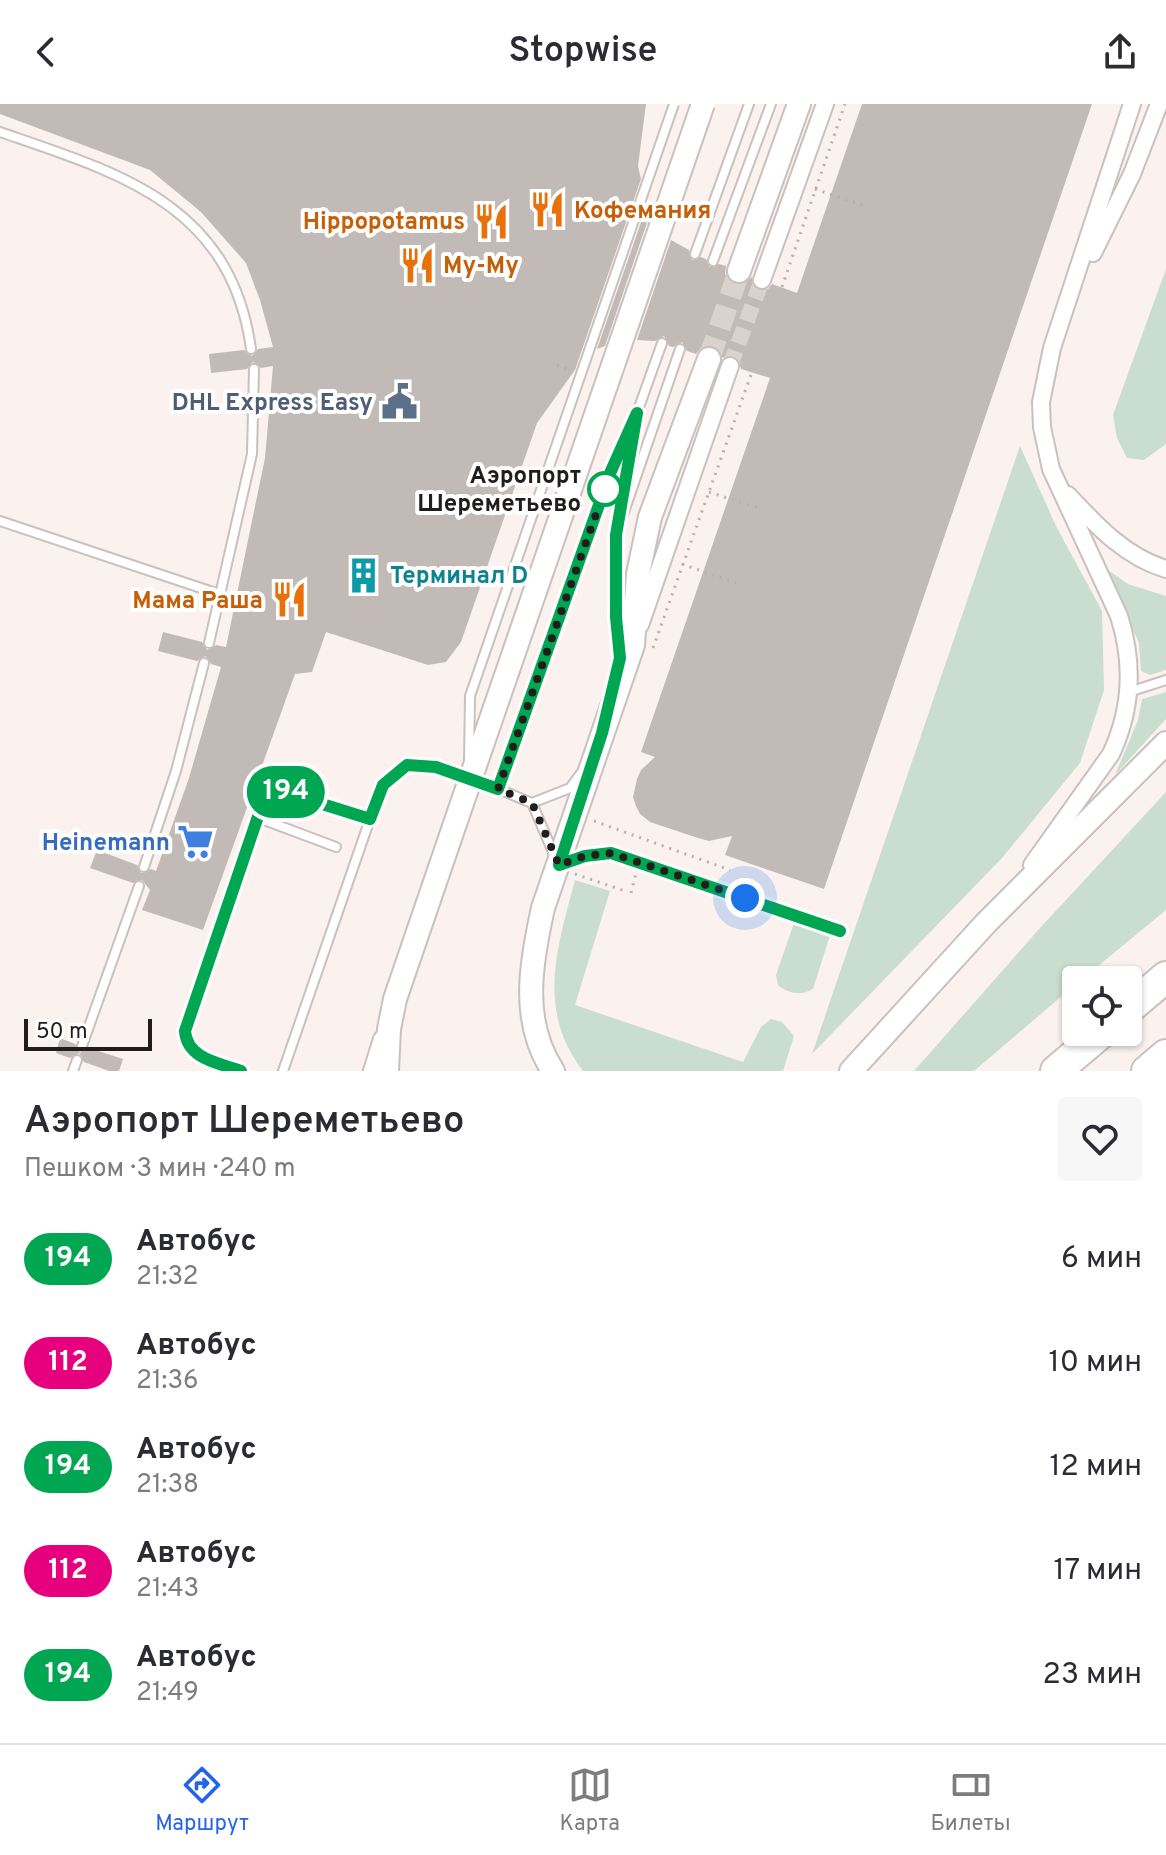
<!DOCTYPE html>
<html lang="ru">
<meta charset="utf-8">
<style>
:root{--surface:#fff;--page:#f7f7f7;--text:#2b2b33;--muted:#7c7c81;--line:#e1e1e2;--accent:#2563eb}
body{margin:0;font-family:Overpass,sans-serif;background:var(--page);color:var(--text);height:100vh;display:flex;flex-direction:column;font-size:30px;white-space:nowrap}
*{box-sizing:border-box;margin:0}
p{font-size:26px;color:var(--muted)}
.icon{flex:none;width:44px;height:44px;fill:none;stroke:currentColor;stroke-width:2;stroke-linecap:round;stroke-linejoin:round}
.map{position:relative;height:967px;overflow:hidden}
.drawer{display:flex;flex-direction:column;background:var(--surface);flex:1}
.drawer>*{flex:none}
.badge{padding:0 16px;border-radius:26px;font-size:28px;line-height:52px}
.fabs{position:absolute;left:1062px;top:862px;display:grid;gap:16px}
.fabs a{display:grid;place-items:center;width:80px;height:80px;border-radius:8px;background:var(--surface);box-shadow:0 2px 6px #0004;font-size:40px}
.scale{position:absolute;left:24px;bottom:20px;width:128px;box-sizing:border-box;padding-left:8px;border:4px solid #201d1c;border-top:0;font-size:22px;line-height:28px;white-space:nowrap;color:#201d1c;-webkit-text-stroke:6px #fff;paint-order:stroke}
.you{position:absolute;width:40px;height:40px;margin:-20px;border:6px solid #fff;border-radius:50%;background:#1a73e8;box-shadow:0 0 0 12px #1a73e833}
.map>.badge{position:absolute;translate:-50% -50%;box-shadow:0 0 0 4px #fff}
.round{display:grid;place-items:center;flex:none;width:84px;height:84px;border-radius:8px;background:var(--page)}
.summary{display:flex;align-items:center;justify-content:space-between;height:136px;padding:0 24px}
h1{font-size:38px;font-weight:600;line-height:60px}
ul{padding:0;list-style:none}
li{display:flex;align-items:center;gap:24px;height:104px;padding:0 24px}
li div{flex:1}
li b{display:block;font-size:30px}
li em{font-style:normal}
li .badge{min-width:88px;font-weight:700;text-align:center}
header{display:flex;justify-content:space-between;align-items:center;height:104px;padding:0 24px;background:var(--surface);font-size:36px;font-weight:600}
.menu{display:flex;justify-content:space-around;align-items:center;height:112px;border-top:2px solid var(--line);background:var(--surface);font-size:22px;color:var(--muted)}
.menu a{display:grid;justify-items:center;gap:4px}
.menu .selected{color:var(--accent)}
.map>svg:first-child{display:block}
.green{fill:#c9decf}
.building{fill:#c2bab7}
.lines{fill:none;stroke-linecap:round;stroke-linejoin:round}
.minor-tunnel{stroke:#dad2cf;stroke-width:16;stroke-dasharray:16 8;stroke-linecap:butt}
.tertiary-tunnel{stroke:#dad2cf;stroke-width:22;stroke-dasharray:22 11;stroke-linecap:butt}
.service-casing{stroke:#c9c1be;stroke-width:12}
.minor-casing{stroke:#c9c1be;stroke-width:20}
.tertiary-casing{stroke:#c9c1be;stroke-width:26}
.motorway-casing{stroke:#c9c1be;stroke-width:34}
.path{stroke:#b7b0ad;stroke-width:3;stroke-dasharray:2 6;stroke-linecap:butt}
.service{stroke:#fff;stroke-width:8}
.minor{stroke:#fff;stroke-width:16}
.tertiary{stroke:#fff;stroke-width:22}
.motorway{stroke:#fff;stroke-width:30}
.service-bridge-casing{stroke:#c9c1be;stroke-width:12;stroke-linecap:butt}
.tertiary-bridge-casing{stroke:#c9c1be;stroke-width:26;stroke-linecap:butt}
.service-bridge{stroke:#fff;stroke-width:8}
.tertiary-bridge{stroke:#fff;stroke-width:22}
.line-casing{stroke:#fff;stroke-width:18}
.line{stroke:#00a651;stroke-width:12}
.walk{stroke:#201d1c;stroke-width:8;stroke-dasharray:0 14.4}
.stop-dot{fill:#fff;stroke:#00a651;stroke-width:4}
.labels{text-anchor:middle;stroke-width:8;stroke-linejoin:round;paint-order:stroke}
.food-label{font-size:24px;font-weight:bold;fill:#c56008;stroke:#fff;text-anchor:start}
.service-label{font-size:24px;font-weight:bold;fill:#4e5e75;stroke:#fff;text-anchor:end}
.stop-label{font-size:24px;font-weight:bold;fill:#201d1c;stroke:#fff;text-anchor:end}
.culture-label{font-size:24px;font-weight:bold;fill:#0d838f;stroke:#fff;text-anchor:start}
.shop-label{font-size:24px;font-weight:bold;fill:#366cbe;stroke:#fff;text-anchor:end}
</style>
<header><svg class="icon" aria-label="back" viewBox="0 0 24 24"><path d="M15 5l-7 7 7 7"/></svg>Stopwise<svg class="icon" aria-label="share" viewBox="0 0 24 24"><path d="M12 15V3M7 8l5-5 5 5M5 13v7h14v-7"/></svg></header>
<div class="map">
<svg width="1166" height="967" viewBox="0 0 1166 967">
<rect width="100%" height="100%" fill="#fbf2ef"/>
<g class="green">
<polygon points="1166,165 1166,340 1144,356 1127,354 1117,334 1113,311"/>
<polygon points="1020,342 1056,422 1102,507 1104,586 1080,659 1002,754 812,950"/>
<polygon points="1105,464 1128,480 1166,492 1166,566 1150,571 1141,567 1139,539"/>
<polygon points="1166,588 1166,615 1115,671 1138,616 1142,595"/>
<polygon points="1166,688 1166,806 1081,876 1076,876 1076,880 974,967 914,967 1040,824"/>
<path d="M 575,776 L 610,787 L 575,901 L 743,958 L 761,923 L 771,915 L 782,918 L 794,932 L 783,967 L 583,967 C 536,906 557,844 575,776 Z"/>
<path d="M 795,816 L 831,828 L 813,885 C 801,892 789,890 778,881 L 776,871 Z"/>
</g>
<g class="building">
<polygon points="0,0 646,0 638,62 641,75 575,266 537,319 461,538 446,558 428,561 326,528 312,568 295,570 203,826 142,806 150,786 142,776 133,779 90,764 97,746 137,761 141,769 151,765 156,767 189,674 221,563 211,560 205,552 197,557 158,547 163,528 202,538 207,546 216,541 226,543 265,354 273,262 261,264 253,258 247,265 211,269 209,250 244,246 252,252 258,245 273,243 260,196 246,159 201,108 150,66 0,10"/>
<polygon points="862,0 1092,0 824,785 725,751 732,732 709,737 698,734 650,718 640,710 636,702 633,693 637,675 641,666 655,653 641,648 770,274 741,265 738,254 729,251 723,254 713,242 701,244 696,250 687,247 682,238 673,243 669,242 664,232 655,237 637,236 671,136 689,146 692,156 701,153 706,155 710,163 719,160 726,162 725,170 734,180 742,181 752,173 753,182 759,187 768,185 772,180 797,189"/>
<polygon points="647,101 650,110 605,242 597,245"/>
<polygon points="60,934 75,940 80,949 89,944 123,955 119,967 109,967 84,958 79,949 70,954 56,949"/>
</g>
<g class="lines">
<polyline class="minor-tunnel" points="730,262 762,176"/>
<polyline class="tertiary-tunnel" points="709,255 739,167"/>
<defs>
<g id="service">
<path d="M 0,28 C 119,69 231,100 251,245"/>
<polyline points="695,150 749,0"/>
<polyline points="713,157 771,0"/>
<polyline points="624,408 680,245"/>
<polyline points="0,417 222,491"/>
<polyline points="209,539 252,350 254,265"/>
<polyline points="620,555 616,513 616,431 637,309 662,239"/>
<polyline points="1129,588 1166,576"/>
<polyline points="498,685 611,367 637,309"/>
<path d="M 336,743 L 256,713 L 268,683 L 370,715 C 376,695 385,669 408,661 C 435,652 505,689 532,699"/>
<polyline points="555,753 532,699 570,684 581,669"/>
<polyline points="563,760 585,752 611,749 840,827"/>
<polyline points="144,763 176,667 204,559"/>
<polyline points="82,942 139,782"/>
<polyline points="73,967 77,956"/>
<path d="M 241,967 C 219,959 187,955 185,927 L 256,713"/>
<polyline points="283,967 370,715"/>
</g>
<g id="minor">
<polyline points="1093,149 1132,70 1159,0"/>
<polyline points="762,176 825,0"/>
<path d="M 1068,391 C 1096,421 1125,453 1166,465"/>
<polyline points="640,521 730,262"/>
<path d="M 1032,761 L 1111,650 C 1132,605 1134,559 1119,512 L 1051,365 L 1042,323 L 1041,298 L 1052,244 L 1132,0"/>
<polyline points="372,967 382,935"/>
</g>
<g id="tertiary">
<polyline points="739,167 799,0"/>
<polyline points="387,967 389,925 395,895 470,676"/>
<path d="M 553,967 C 520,917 531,858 543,804 L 633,541 L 638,470 L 650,413 L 709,255"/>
<polyline points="851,967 986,819 1166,639"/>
</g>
<g id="motorway">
<polyline points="1128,905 1166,873"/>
<polyline points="1056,967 1102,928"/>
<polyline points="1147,967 1166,951"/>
</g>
</defs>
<use href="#service" class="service-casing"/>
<use href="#minor" class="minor-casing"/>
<use href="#tertiary" class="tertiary-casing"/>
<use href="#motorway" class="motorway-casing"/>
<g class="path">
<polyline points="815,85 865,102"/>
<polyline points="615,99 624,102"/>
<polyline points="782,183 845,0"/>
<polyline points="557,261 571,266"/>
<polyline points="709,388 761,405"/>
<polyline points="509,400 520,404"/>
<polyline points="682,460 736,479"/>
<polyline points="653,544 752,268"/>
<polyline points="594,717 730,766"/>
<polyline points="575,770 625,787"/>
<polyline points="631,789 636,769"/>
</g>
<use href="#service" class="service"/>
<use href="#minor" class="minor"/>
<use href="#tertiary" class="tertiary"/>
<use href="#motorway" class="motorway"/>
<defs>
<polyline id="service-bridge" points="469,657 470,592 674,0"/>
<polyline id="tertiary-bridge" points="470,676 703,0"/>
</defs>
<use href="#service-bridge" class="service-bridge-casing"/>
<use href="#tertiary-bridge" class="tertiary-bridge-casing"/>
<use href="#service-bridge" class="service-bridge"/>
<use href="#tertiary-bridge" class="tertiary-bridge"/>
</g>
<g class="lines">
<defs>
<path id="line" d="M 241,967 C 219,959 187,955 185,927 L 268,683 L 370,715 L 383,681 L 407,661 L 436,663 L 498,685 L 611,367 L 637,309 L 616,431 L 616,513 L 620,554 L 602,629 L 559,761 L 585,752 L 611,749 L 840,827"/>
</defs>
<use href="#line" class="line-casing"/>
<use href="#line" class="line"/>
<polyline class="walk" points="605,385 498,685 532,699 559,761 585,752 611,749 745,794"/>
</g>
<defs>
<symbol id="restaurant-bare" viewBox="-9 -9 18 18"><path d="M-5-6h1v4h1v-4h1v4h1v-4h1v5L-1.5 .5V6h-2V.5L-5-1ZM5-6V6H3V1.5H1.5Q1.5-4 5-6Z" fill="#e8710a" stroke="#fff" stroke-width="2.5" paint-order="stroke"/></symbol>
<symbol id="civic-bare" viewBox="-9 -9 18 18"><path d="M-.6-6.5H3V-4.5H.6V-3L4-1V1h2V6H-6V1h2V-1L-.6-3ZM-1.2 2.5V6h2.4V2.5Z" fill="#5c6f8a" stroke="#fff" stroke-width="2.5" paint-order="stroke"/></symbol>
<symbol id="building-bare" viewBox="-9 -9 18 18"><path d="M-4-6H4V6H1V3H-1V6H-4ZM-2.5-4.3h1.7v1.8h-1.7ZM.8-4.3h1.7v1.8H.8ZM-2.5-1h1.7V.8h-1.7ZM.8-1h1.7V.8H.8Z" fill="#0f9aa8" stroke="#fff" stroke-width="2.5" paint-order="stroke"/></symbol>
<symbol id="supermarket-bare" viewBox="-9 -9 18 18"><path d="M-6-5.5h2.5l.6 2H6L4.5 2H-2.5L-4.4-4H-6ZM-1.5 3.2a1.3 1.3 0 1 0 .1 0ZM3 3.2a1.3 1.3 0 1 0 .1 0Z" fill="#3f7fe0" stroke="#fff" stroke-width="2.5" paint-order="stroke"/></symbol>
</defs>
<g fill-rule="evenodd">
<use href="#restaurant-bare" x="522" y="80" width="51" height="51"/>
<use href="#restaurant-bare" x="466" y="92" width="51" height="51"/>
<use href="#restaurant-bare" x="392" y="136" width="51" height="51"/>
<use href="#civic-bare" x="374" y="272" width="51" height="51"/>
<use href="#building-bare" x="338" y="446" width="51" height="51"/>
<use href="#restaurant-bare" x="264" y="470" width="51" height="51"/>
<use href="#supermarket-bare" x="170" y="712" width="51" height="51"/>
</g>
<circle class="stop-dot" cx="605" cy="385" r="16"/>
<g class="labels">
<g class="food-label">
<text x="574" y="114">Кофемания</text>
<text x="465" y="125" text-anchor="end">Hippopotamus</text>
<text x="443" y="169">Му-Му</text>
<text x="263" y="504" text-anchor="end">Мама Раша</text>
</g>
<g class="service-label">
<text x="373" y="306">DHL Express Easy</text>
</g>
<g class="stop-label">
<text x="581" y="379">Аэропорт<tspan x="581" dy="28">Шереметьево</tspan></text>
</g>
<g class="culture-label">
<text x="390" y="479">Терминал D</text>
</g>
<g class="shop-label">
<text x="170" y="746">Heinemann</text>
</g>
</g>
</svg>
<div class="fabs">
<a><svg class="icon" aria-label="locate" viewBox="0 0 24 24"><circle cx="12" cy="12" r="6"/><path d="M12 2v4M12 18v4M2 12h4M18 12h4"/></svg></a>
</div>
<div class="scale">50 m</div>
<div class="you" style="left:745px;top:794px"></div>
<b class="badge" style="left:286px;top:688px;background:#00a651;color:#fff">194</b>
</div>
<section class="drawer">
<div class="summary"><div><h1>Аэропорт Шереметьево</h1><p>Пешком · 3 мин · 240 m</p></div><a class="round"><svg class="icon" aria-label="heart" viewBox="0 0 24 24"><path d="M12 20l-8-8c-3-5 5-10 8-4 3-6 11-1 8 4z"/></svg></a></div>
<ul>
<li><span class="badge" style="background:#00a651;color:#fff">194</span><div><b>Автобус</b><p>21:32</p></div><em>6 мин</em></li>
<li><span class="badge" style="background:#e6007e;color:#fff">112</span><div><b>Автобус</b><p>21:36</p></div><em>10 мин</em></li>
<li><span class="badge" style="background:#00a651;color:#fff">194</span><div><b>Автобус</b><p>21:38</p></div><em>12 мин</em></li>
<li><span class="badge" style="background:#e6007e;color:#fff">112</span><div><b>Автобус</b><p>21:43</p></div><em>17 мин</em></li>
<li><span class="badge" style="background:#00a651;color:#fff">194</span><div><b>Автобус</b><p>21:49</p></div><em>23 мин</em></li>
</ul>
</section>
<nav class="menu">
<a class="selected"><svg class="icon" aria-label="directions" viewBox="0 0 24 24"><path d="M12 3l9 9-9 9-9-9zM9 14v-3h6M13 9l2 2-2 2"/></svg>Маршрут</a>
<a><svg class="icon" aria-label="map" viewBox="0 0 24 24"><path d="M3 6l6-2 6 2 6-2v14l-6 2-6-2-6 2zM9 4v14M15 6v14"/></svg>Карта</a>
<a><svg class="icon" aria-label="tickets" viewBox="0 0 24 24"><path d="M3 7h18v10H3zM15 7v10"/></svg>Билеты</a>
</nav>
